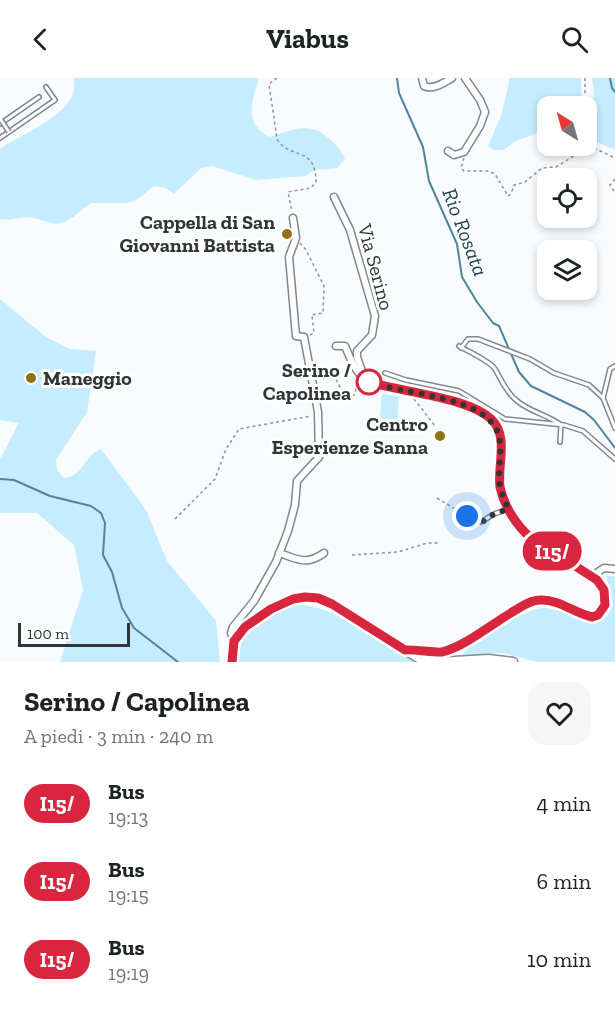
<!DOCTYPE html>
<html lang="it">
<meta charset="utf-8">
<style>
:root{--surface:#fff;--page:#f6f6f6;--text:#202124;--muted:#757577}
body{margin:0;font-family:"Zilla Slab",serif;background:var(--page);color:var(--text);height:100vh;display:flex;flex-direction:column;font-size:22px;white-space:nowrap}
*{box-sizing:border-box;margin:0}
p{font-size:20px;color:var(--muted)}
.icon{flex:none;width:33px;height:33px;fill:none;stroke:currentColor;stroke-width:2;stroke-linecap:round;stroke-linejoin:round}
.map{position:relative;height:584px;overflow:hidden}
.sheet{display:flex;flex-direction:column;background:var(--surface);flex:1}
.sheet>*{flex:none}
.badge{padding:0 12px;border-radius:20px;font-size:21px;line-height:39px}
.needle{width:39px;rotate:323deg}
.controls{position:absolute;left:537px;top:18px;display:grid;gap:12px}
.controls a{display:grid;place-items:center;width:60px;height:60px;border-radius:12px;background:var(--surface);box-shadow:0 3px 9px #0003;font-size:30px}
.scale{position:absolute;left:18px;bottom:15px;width:112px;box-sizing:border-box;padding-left:6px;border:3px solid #323536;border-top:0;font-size:16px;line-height:21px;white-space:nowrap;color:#323536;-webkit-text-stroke:4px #fff;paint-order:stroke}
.you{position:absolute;width:30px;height:30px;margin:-15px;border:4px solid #fff;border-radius:50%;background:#1a73e8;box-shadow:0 0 0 9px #1a73e833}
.map>.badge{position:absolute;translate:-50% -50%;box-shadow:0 0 0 3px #fff}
.round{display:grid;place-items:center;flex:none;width:63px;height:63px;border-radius:18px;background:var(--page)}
.overview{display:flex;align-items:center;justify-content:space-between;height:102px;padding:0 24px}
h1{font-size:28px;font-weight:700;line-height:45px}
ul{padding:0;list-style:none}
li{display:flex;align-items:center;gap:18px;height:78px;padding:0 24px}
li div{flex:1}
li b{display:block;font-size:22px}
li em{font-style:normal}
li .badge{min-width:66px;font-weight:700;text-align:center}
header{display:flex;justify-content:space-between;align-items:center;height:78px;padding:0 24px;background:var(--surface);font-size:27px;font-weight:700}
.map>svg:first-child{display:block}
.green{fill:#c5ecff}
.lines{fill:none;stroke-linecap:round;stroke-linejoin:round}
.stream{stroke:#4f859d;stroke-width:2}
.lane-casing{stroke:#81878b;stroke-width:6}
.street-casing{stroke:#81878b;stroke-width:9}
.secondary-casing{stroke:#81878b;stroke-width:11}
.path{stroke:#909395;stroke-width:1.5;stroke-dasharray:3 3;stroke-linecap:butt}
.lane{stroke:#fff;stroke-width:3}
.street{stroke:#fff;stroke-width:6}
.secondary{stroke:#fff;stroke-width:8}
.lane-bridge-casing{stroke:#81878b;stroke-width:6;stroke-linecap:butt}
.lane-bridge{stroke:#fff;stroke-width:3}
.line-casing{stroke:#fff;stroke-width:14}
.line{stroke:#d7263d;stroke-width:9}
.walk{stroke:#323536;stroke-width:6;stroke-dasharray:0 10.8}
.poi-dot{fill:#8f7116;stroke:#fff;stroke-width:2}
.stop-dot{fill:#fff;stroke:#d7263d;stroke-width:3}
.labels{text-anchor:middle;stroke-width:6;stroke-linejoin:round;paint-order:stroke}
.poi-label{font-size:20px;font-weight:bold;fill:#323536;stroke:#fff;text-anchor:end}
.street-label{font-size:20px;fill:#323536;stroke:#fff}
.stop-label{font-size:20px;font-weight:bold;fill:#323536;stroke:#fff;text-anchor:end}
.water-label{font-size:21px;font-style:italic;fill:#1c3f4e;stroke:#fff}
</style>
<header><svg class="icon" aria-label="back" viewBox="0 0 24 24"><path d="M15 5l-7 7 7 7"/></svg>Viabus<svg class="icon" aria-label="search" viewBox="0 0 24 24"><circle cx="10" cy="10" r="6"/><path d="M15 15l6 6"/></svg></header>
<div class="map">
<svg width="615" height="584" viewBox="0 0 615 584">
<rect width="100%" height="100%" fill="#f8fcfe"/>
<g class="green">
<path d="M 73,0 L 259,0 C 252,24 243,44 269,59 C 291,53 308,43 327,59 C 336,66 340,71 345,81 L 337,90 L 315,92 L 305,98 L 256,102 L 212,88 L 201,90 L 174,116 L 165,110 L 154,108 L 135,123 L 125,125 L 91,125 C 78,133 68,149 51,145 C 43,143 36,140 28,139 C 18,139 10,143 0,141 L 0,71 C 20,56 84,34 73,0 Z"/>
<polygon points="509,0 581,0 582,25 580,28 548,28 547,51 514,64 504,72 494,72 488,68 501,38 509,5"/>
<polygon points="592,0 615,0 615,72 592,62 590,40 594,16"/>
<path d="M 0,221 L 46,259 L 70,271 L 96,273 L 87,334 L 56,382 L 57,392 L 64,400 C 83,399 85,376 101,371 L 146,432 L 167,483 L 216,543 L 220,584 L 60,584 L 83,512 L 74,467 L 37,435 L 0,435 L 0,381 L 19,345 L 0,342 Z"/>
<polygon points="382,316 399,318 397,350 379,349"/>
<path d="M 606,497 L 615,499 L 615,584 L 537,584 L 503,575 L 463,577 L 467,569 C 485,559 526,529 545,530 C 564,531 579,545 598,545 L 607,537 L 613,527 Z"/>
<path d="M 294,526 C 342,529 379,563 421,584 L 239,584 C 239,577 239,567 242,560 C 250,545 279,533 294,526 Z"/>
</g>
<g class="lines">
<g class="stream">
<polyline points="397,0 399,15 423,69 429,103 457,166 462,199 477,224 493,245 499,248 519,294 531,308 585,334 594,342 615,370"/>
<polyline points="610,0 612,10 615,14"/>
<polyline points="0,401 14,402 50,418 91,428 101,435 105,445 103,477 112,494 122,530 134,550 178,584"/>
</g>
<defs>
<g id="lane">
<polyline points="0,46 39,19"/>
<polyline points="0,60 55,22 46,9"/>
<path d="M 459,268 C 467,273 490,283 495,291 C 501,301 506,314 516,322 C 529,334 547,336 561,347 L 560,364"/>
<polyline points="461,270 468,261 478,261 530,281 554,295 589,307 603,320"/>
<polyline points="615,288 610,291 603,320 615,350"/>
<polyline points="385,295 406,302 459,313 505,341 564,347 583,353 615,381"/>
<polyline points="481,444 494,436 508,431"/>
</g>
<g id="street">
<path d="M 422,0 L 424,8 C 434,12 443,5 452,0"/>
<polyline points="448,73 454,77 464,74 480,48 485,34 480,22 465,0"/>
<polyline points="334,119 350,152 375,238 372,257 357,273 357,279 363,296"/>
<path d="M 336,268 L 345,268 C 351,282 356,298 371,305 C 377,308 386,308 393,310 C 419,316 474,323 492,342 C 509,360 496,388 500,409 C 504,428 516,447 530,459 L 597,502 L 604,512 L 605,527 L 602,534 L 592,539 C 572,534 557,522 536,521 L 450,571 C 435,576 421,571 405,571"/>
<path d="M 279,475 C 298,481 306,488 324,475"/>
<polyline points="592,498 604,490 615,491"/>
<polyline points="234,563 231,555 233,549 254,523 276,484 288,453 295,427 297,403 319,379 318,334 304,259 296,258 289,179 296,160 293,140"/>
</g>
<g id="secondary">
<path d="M 232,584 C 233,578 232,571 234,565 C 239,545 285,520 304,519 C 315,519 322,522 331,526 L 420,581 L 434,584"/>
<polyline points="438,584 488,581 513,584"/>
</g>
</defs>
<use href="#lane" class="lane-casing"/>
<use href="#street" class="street-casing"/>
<use href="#secondary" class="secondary-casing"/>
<g class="path">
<path d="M 277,0 L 269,6 L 277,61 C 290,83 316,66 316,105 L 310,110 L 288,114 L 292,134"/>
<polyline points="585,0 585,28"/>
<polyline points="586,49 588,64 590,68 615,80"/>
<polyline points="464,80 461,90 464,93 488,93 495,96 508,118 511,116 514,107 525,104 542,90 556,89 590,68"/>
<polyline points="615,101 610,107 615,115"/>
<polyline points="300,165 306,172 324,208 323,235 312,237"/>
<polyline points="310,257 314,255 312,238"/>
<polyline points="319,292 330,290 341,311 352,318 355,316 357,305"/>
<polyline points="414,321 436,349"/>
<polyline points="437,420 475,443"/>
<polyline points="175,441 215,401 226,371 239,351 311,338"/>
<polyline points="352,477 398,474 427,465 440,465"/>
</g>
<use href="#lane" class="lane"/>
<use href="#street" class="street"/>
<use href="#secondary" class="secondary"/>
<defs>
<polyline id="lane-bridge" points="1,42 9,54"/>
</defs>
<use href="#lane-bridge" class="lane-bridge-casing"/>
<use href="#lane-bridge" class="lane-bridge"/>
</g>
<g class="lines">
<defs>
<path id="line" d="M 232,584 L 234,563 L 245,549 L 271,531 L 293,521 L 305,519 L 318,520 L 332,526 L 405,572 C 414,571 435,575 442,574 C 466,568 493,545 514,533 C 522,528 531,522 540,522 C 559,521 574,535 592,539 L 598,537 L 605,527 L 604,512 L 597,502 L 530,459 C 516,447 504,428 500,409 C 497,388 509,359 492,342 C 469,319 401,314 369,304"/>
</defs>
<use href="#line" class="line-casing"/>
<use href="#line" class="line"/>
<path class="walk" d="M 369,304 C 403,317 490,317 499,359 C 503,376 497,393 500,409 C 502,417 506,424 508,431 L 494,436 L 482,444 L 474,443 L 467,438"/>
</g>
<g class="poi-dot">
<circle cx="287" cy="156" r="6"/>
<circle cx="31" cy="300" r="6"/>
<circle cx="440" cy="358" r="6"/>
</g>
<circle class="stop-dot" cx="369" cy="304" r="12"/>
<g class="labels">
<g class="poi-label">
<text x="275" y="151">Cappella di San<tspan x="275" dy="23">Giovanni Battista</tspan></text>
<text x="43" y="307" text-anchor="start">Maneggio</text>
<text x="428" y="353">Centro<tspan x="428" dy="23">Esperienze Sanna</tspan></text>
</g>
<g class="street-label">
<text transform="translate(376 189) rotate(75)" y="7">Via Serino</text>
</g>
<g class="stop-label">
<text x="351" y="299">Serino /<tspan x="351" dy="23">Capolinea</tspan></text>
</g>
<g class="water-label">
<text transform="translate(465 154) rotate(69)" y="7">Rio Rosata</text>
</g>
</g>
</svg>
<div class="controls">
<a><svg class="needle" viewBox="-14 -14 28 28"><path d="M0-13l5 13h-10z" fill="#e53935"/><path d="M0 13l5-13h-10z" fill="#757577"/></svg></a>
<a><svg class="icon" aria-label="locate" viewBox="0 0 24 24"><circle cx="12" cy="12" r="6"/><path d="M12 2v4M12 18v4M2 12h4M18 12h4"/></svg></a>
<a><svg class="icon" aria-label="layers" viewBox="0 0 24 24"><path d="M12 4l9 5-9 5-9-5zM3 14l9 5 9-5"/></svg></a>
</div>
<div class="scale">100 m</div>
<div class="you" style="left:467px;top:438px"></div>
<b class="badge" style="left:552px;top:473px;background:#d7263d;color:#fff">I15/</b>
</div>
<section class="sheet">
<div class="overview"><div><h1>Serino / Capolinea</h1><p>A piedi · 3 min · 240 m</p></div><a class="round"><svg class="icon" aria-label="heart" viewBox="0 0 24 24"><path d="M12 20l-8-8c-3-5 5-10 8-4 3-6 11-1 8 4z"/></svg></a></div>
<ul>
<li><span class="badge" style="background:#d7263d;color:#fff">I15/</span><div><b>Bus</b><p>19:13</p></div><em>4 min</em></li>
<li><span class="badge" style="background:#d7263d;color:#fff">I15/</span><div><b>Bus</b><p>19:15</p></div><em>6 min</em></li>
<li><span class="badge" style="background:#d7263d;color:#fff">I15/</span><div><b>Bus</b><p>19:19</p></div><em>10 min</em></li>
</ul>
</section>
